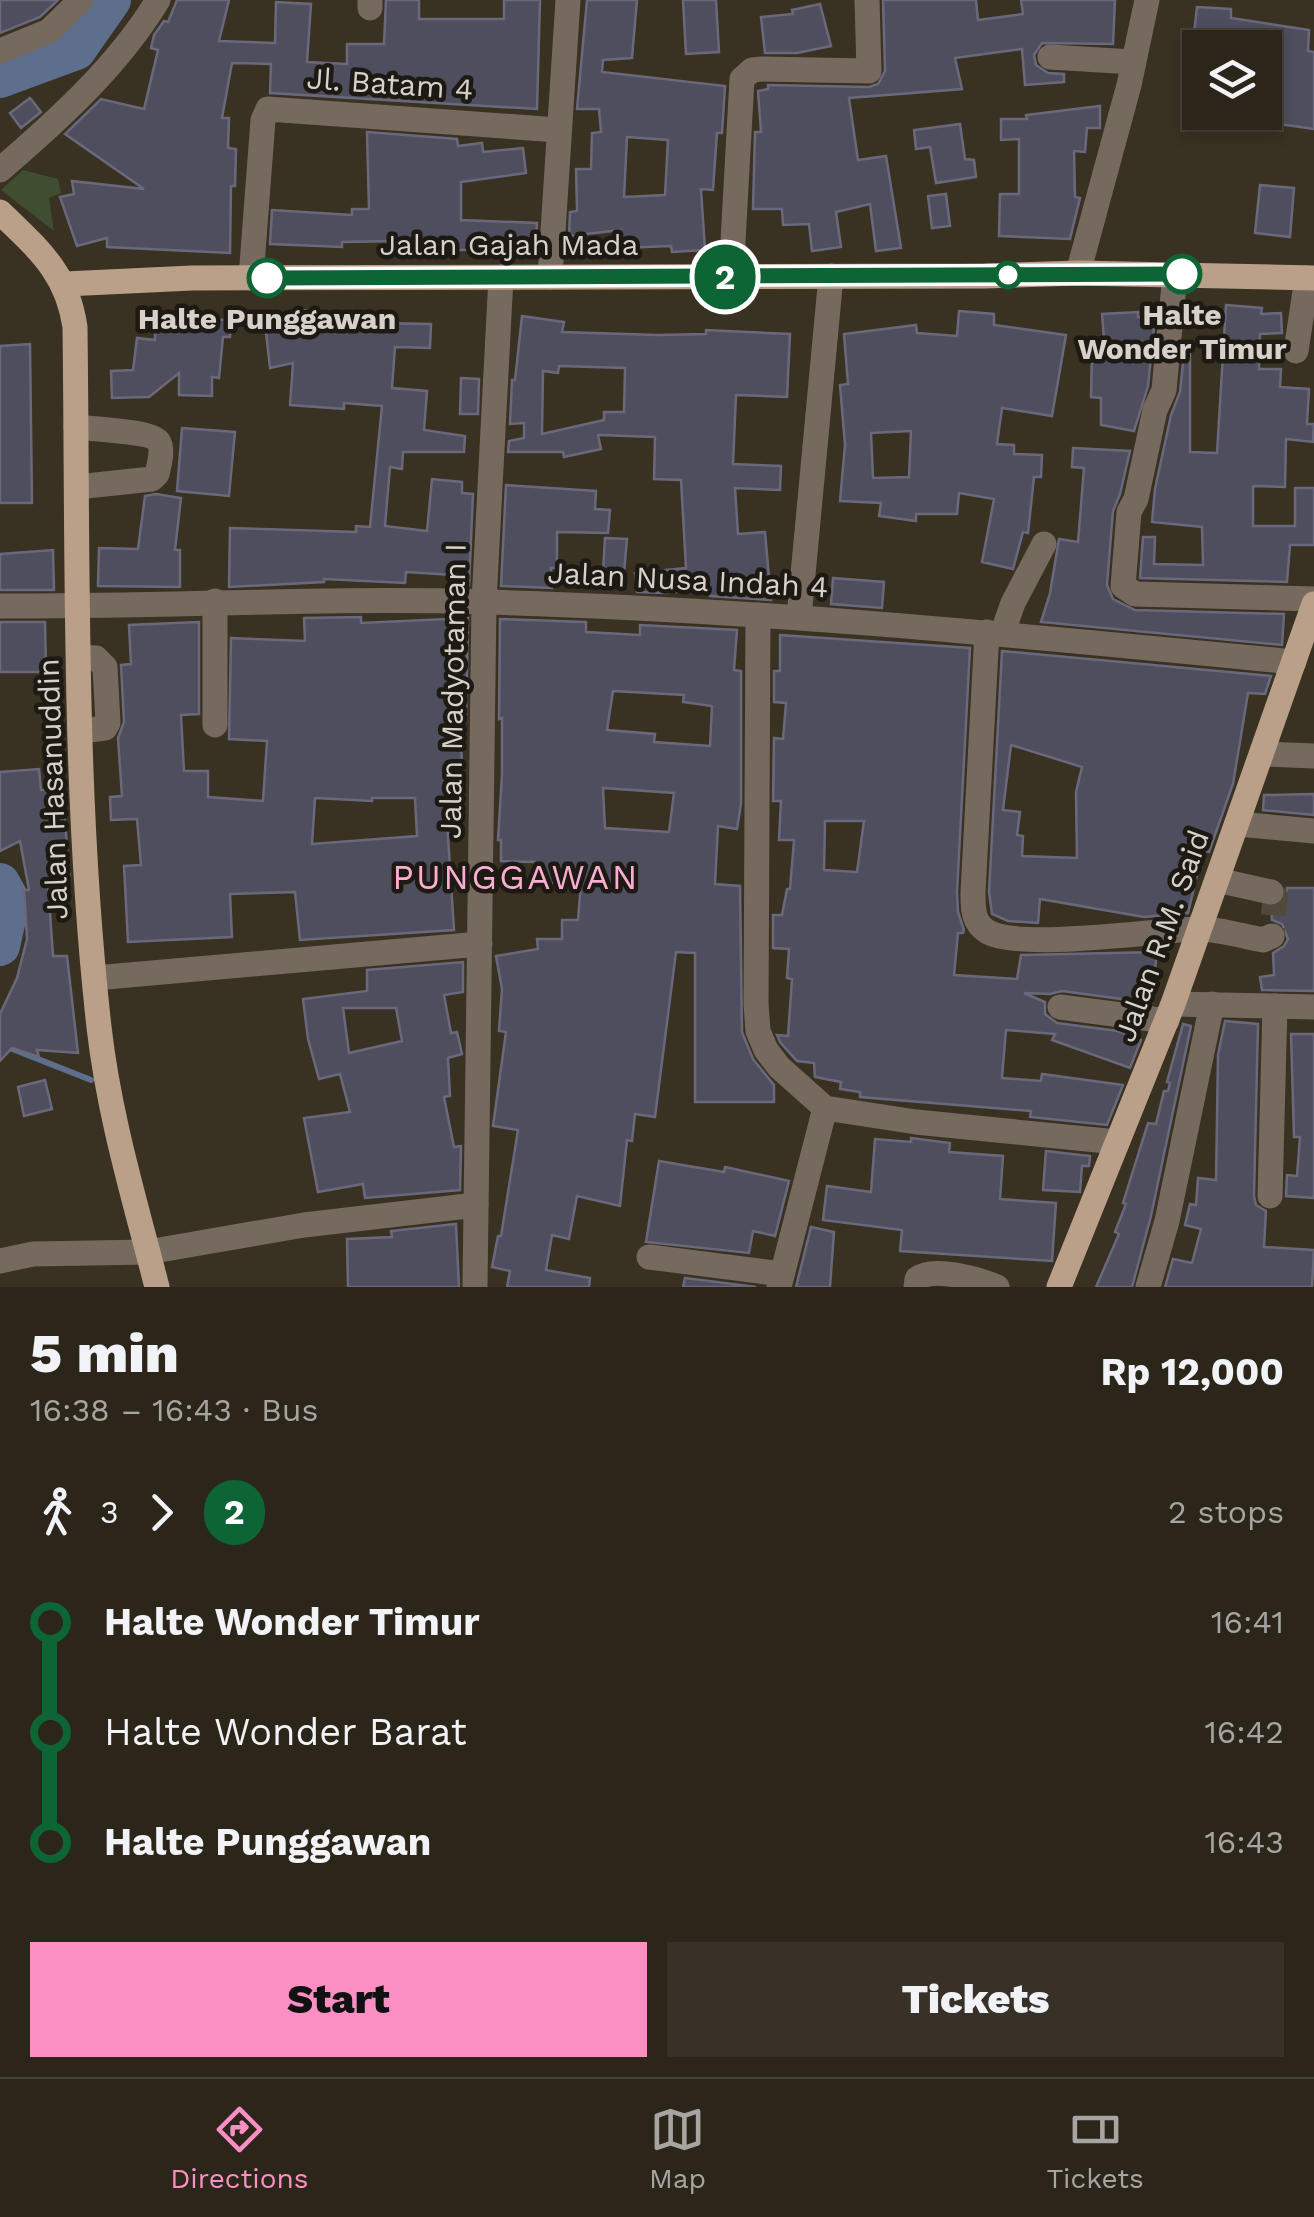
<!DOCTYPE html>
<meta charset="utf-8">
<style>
:root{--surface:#2b251a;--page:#373127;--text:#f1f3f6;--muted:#a6a5a2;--line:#474239;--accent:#fb8fc4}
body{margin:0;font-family:"Work Sans",sans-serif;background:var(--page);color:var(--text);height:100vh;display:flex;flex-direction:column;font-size:38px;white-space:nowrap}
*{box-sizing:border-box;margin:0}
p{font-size:32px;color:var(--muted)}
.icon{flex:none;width:55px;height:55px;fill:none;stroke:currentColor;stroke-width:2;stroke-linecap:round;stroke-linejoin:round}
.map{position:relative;height:1287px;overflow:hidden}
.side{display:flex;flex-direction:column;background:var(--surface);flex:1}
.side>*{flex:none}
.badge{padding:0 20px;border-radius:32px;font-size:35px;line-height:65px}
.fabs{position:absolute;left:1182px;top:30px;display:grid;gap:20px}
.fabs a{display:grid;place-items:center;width:100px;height:100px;border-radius:0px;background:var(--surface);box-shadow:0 5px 15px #0003,0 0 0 2px var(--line);font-size:50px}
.map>.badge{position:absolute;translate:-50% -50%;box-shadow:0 0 0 5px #fff}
.legs{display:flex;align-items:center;gap:15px;height:110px;padding:0 30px;font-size:32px}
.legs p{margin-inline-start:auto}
.head{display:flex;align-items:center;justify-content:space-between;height:170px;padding:0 30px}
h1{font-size:55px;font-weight:800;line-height:75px}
.button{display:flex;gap:20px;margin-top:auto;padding:20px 30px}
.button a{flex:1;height:115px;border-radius:0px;background:var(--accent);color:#111;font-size:40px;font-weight:800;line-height:115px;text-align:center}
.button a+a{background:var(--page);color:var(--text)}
ul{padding:0 30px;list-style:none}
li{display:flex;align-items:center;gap:35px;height:110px;font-size:38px}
li i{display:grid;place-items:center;width:15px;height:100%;margin:0 12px;background:currentColor}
li i::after{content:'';width:25px;height:25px;margin:-12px;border:8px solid;border-radius:50%;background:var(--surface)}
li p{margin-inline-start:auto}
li:first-child i{background:linear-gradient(#0000 50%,currentColor 0)}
li:last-child i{background:linear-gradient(currentColor 50%,#0000 0)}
.dock{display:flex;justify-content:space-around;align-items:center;height:140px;border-top:2px solid var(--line);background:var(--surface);font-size:28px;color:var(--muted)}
.dock a{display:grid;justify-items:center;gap:5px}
.dock .on{color:var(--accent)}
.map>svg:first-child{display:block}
.green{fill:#3f4d30}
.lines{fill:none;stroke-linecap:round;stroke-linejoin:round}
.stream{stroke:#5e6e8d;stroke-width:6}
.river{stroke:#5e6e8d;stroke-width:40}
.building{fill:#4f4e5e;stroke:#6a697b;stroke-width:2.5;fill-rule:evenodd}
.minor-tunnel{stroke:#51493b;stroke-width:25;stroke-dasharray:25 12;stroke-linecap:butt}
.minor{stroke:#766a5e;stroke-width:25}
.major{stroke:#baa089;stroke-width:25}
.line-1-casing{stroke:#fff;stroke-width:22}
.line-1{stroke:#0d6535;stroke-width:15}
.stop-1-dot{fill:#fff;stroke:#0d6535;stroke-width:5}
.labels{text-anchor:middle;stroke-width:9;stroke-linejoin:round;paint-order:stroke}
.street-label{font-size:30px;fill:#d7d1c9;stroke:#1d1913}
.stop-label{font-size:30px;font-weight:bold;fill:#d7d1c9;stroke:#1d1913}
.quarter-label{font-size:35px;letter-spacing:2.5px;fill:#fcaed2;stroke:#1d1913}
</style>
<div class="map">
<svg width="1314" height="1287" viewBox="0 0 1314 1287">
<rect width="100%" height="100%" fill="#393122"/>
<polygon class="green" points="23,170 58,179 61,193 49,198 54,231 1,190"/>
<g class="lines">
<polyline class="stream" points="0,1044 91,1080"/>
<g class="river">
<polyline points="0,78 76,50 111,0"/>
<polyline points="0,883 10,901 0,946"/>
</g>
</g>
<g class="building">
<polygon points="0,0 58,0 40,17 0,33"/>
<polygon points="177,0 229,0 219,41 275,43 276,2 311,4 307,62 347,64 347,44 384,44 386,0 419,0 419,19 504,19 504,0 540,0 537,109 270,93 271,64 232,63 222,118 229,118 228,148 236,149 235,186 231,186 230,253 107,247 107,238 77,246 60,197 74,194 72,181 144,189 65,134 101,99 144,109 158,50 151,48 154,35 164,21 168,22"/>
<path d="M 587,0 L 637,0 L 632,58 L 603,60 L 602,72 L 725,86 L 722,133 L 717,133 L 713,190 L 701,189 L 705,250 L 672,252 L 671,246 L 622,248 L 621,230 L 569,236 L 570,212 L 577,211 L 576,169 L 591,169 L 592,133 L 601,132 L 599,109 L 577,109 ZM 627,137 L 668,140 L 665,195 L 624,197 Z"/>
<polygon points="683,0 716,0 719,52 686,54"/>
<polygon points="883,0 976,0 978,20 1023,14 1021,0 1115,0 1113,44 1042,43 1034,55 1036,65 1048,73 1064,74 1064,82 1025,85 1022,49 955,58 962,89 849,98 858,160 886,156 901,248 876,251 870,204 836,212 841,247 812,251 809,224 783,225 782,209 753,209 755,132 761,132 758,91 768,89 768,85 869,87 878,84 885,71"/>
<polygon points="820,4 831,46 797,53 765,53 761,17 793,14 792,10"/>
<polygon points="1197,7 1231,9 1231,18 1309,30 1308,51 1314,52 1314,129 1265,122 1265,42 1234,38 1232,48 1214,48 1216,35 1194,33"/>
<polygon points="30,98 41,112 21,128 10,113"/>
<polygon points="1100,106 1100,128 1087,128 1085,152 1074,151 1075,197 1080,198 1070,239 999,236 1000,194 1019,194 1019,139 1001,140 1001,119 1027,119 1026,115"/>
<polygon points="960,124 965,159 974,160 976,177 936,183 930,147 916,149 914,130"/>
<polygon points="367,132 457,139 458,146 482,143 483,152 523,148 526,173 461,182 461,220 537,223 535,258 518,257 518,253 480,253 480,250 402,250 402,241 342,242 342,247 270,244 272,210 352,215 352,209 369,209"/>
<polygon points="1260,185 1294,188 1290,237 1255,233"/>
<polygon points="946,194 950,226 932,228 928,196"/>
<polygon points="1226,305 1262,308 1261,314 1281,313 1282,333 1260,334 1259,369 1281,369 1280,387 1309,389 1307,424 1314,424 1313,442 1286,439 1285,487 1253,486 1253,526 1295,526 1295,488 1314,488 1314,545 1290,545 1287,582 1140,578 1143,537 1155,537 1154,564 1203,565 1202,527 1152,522 1155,489 1171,415 1180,392 1185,343 1190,343 1190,452 1217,453"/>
<polygon points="302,310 378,317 377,323 431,324 430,348 395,347 392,388 427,391 424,430 465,436 464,452 403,452 402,469 390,467 385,526 427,531 432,479 462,482 462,493 473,494 469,585 453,585 453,575 406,572 405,583 324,579 324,582 229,587 230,528 356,532 356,526 370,527 382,406 344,403 344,409 290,405 293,363 270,368 264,315 302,314"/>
<path d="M 959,311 L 994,314 L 994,325 L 1066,335 L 1052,416 L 1002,408 L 997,444 L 1014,445 L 1014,454 L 1042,455 L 1041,477 L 1034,477 L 1028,533 L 1023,532 L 1013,569 L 982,562 L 994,499 L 959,493 L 957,514 L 916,514 L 916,521 L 879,516 L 881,503 L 840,501 L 845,445 L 840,385 L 848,384 L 844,334 L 916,325 L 917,333 L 957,336 ZM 911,431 L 909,477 L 873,478 L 871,433 Z"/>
<polygon points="1138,312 1138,317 1155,317 1148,386 1134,431 1101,425 1101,398 1091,397 1092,353 1105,353 1102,314"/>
<path d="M 522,316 L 564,322 L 562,332 L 657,335 L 706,334 L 706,330 L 790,334 L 787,397 L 736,395 L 733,464 L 781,466 L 780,490 L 735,488 L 738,534 L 765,532 L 771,600 L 710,596 L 710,588 L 666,593 L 637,592 L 635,573 L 686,568 L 681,480 L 654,479 L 655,437 L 598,435 L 601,449 L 564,457 L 563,452 L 508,452 L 509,441 L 524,438 L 524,423 L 510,424 L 512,380 L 515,380 ZM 559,366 L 625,368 L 624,412 L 604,412 L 604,420 L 542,434 L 543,371 L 558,373 Z"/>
<polygon points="155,318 230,320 230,337 223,337 219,378 212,377 212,396 179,395 179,373 149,397 112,398 111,371 133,370 137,338 155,340"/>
<polygon points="30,344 32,503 0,503 0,346"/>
<polygon points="461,378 479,379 478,414 460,414"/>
<polygon points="182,428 235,432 229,496 177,491"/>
<polygon points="1073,448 1130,451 1120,494 1113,511 1107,585 1113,599 1135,610 1284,614 1282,645 1041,622 1050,593 1059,539 1078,542 1084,468 1072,467"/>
<polygon points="506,485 596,491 595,509 610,510 608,533 557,532 557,568 551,568 552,588 501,586"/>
<polygon points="156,494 181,498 175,550 180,550 180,587 98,586 99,548 138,549 145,496"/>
<polygon points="605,538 627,539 624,573 603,572"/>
<polygon points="53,550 54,590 0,590 0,554"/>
<polygon points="833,578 884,582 882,608 831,604"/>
<path d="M 361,617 L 361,623 L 468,618 L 466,722 L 460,723 L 464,805 L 446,806 L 454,930 L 300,940 L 295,892 L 230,894 L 232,937 L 128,942 L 124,866 L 141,865 L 137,819 L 111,820 L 110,797 L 122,796 L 118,738 L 124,722 L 121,665 L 131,664 L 129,625 L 199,622 L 199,714 L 181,715 L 184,771 L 208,771 L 208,797 L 263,801 L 267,741 L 229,739 L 231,638 L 305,641 L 304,618 ZM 315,798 L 372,801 L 372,798 L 415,798 L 417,836 L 312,844 Z"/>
<path d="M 500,619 L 586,622 L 586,632 L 640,635 L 640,625 L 737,630 L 734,670 L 741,671 L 741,804 L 737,829 L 718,826 L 715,884 L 740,886 L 742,1032 L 753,1059 L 774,1085 L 774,1102 L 695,1102 L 695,953 L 676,952 L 655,1117 L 635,1114 L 632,1141 L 627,1140 L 620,1206 L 577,1196 L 569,1239 L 552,1235 L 546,1270 L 590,1278 L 589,1287 L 507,1287 L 510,1271 L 492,1267 L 498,1236 L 501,1236 L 518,1130 L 493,1126 L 506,1032 L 499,1031 L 502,989 L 496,956 L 538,949 L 537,939 L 562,939 L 562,920 L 578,920 L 581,883 L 534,883 L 534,862 L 501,861 L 501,840 L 498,840 L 502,774 L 502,718 L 499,719 ZM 613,691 L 684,695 L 683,702 L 712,706 L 710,746 L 654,742 L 655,734 L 607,730 ZM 603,788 L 674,793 L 669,832 L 605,828 Z"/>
<polygon points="0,622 45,622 46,672 0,672"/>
<path d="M 780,635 L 970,648 L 957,892 L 958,912 L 964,930 L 963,933 L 958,933 L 954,975 L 1017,979 L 1021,955 L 1157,952 L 1151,1003 L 1062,991 L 1050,994 L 1024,993 L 1045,1002 L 1045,1014 L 1057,1023 L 1118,1031 L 1141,1040 L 1130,1068 L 1052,1040 L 1055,1034 L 1006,1030 L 1002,1078 L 1041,1081 L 1042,1074 L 1123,1085 L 1107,1125 L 1030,1117 L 1031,1111 L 860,1097 L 860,1092 L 840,1089 L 841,1082 L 815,1077 L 814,1063 L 797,1061 L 780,1042 L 777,1035 L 788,1036 L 792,979 L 787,978 L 789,949 L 773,948 L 773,915 L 782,915 L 787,889 L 790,889 L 794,840 L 779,840 L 781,801 L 773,801 L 774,738 L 783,739 L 786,703 L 774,702 L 774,671 L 780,671 ZM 825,821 L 864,821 L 857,872 L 824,870 Z"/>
<path d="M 1002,651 L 1271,676 L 1265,694 L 1248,693 L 1233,784 L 1209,852 L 1203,850 L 1188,913 L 1144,917 L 1040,899 L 1038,923 L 1008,921 L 992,914 L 989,892 ZM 1011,745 L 1082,767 L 1076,792 L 1077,858 L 1022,856 L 1023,836 L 1017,835 L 1020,812 L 1003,810 Z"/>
<polygon points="39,769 41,790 62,789 70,880 48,883 53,956 67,956 78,1053 37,1050 39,1057 12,1048 0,1061 0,1014 17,978 27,939 24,890 29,890 20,841 0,851 0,772"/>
<polygon points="1314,794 1314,815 1263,810 1264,795"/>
<polygon points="1287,888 1314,888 1314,991 1262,990 1260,977 1274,975 1273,953 1284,946 1288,939 1282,924 1272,920 1271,908 1284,902"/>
<path d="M 463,962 L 463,992 L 444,995 L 451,1033 L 457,1032 L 462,1054 L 448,1058 L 450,1096 L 444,1097 L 454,1147 L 461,1146 L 460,1190 L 365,1198 L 363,1184 L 318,1192 L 304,1118 L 350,1112 L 340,1074 L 319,1079 L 308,1039 L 303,999 L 367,991 L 367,970 ZM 343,1008 L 396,1008 L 402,1041 L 349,1053 Z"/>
<polygon points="1225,1021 1258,1024 1254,1196 1256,1205 1266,1211 1264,1247 1314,1250 1312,1287 1165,1287 1173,1259 1192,1263 1201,1229 1185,1225 1190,1204 1196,1205 1198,1178 1216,1180 1218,1055"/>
<polygon points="1183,1024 1191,1026 1151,1216 1132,1287 1096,1287 1119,1234 1115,1232 1126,1204 1123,1203 1148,1123 1156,1124 1164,1091 1168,1091 1170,1083 1167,1082"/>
<polygon points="1291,1034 1314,1034 1314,1198 1286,1196 1287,1175 1297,1176 1300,1137 1294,1137"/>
<polygon points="45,1080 52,1109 24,1116 18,1087"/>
<polygon points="911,1138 950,1143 949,1152 1003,1156 1000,1199 1056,1203 1052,1261 900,1251 902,1230 823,1220 827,1186 871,1192 875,1139 911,1142"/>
<polygon points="1046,1151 1090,1156 1089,1166 1082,1166 1080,1192 1043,1190"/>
<polygon points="659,1161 724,1172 725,1167 789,1181 775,1236 753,1231 749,1253 646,1242"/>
<polygon points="456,1224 459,1287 348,1287 347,1239 392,1237 391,1231"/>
<polygon points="811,1227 834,1232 830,1287 796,1287"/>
<polygon points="685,1278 756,1287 683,1287"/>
</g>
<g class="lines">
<polyline class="minor-tunnel" points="1271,892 1275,896 1272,936"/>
<g class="minor">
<polyline points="370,8 370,0"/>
<polyline points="0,51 49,31 81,0"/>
<polyline points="1050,57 1133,62"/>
<path d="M 0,170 C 58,120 118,66 158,0"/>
<polyline points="1078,273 1129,85 1147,0"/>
<polyline points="1175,274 1164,390 1155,410 1136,499 1129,512 1123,586 1135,594 1314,599"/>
<polyline points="550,277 568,0"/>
<polyline points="731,277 742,79 752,70 762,69 869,71 867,0"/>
<polyline points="251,278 263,120 268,109 558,130"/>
<polyline points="1296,351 1307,278"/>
<path d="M 76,427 C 91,429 150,431 158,441 C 164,449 159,465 157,474 L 152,479 L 77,487"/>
<polyline points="215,601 215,725"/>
<path d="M 0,606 C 162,607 323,597 485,602 C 756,609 1025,636 1294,662"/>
<polyline points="758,615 756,1004 758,1031 766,1050 779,1067 825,1108 916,1122 1117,1142"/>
<polyline points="799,617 831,276"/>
<path d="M 987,632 L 973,892 C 973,907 972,923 988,932 C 1020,950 1153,931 1195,929 C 1217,928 1241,936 1263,940 L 1272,936"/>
<polyline points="1002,634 1013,603 1044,544"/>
<polyline points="79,657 96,658 105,667 108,723 105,728 82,731"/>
<polyline points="1263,754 1314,756"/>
<polyline points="1238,824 1314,831"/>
<polyline points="1217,880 1271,892"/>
<polyline points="95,978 480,944"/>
<polyline points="1173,1004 1314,1007"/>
<polyline points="1060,1007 1167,1021"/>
<polyline points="1270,1196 1275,1006"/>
<polyline points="649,1257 782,1274"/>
<polyline points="0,1261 33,1254 148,1252 304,1225 476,1205"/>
<polyline points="475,1287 484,602 501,277"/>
<polyline points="779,1287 825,1108"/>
<path d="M 916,1287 L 917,1279 C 933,1266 978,1279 997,1287"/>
<polyline points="1148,1287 1167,1221 1212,1004"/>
</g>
<g class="major">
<path d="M 0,212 C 38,249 67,272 75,327 C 78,560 73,795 99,1027 C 109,1116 135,1201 157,1287"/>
<polyline points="65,284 192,278 985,276 1078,273 1314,278"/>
<polyline points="1059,1287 1173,1004 1314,604"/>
</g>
</g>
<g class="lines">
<defs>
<polyline id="line-1" points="267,278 1182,274"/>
</defs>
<use href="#line-1" class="line-1-casing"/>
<use href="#line-1" class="line-1"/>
</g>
<g class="stop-1-dot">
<circle cx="1182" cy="274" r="18"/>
<circle cx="1008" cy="275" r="12"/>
<circle cx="267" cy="278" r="18"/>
</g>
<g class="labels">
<g class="street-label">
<text transform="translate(390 84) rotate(4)" y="10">Jl. Batam 4</text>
<text x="509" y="255">Jalan Gajah Mada</text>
<text transform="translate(688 580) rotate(3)" y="10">Jalan Nusa Indah 4</text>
<text transform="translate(453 691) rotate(-89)" y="10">Jalan Madyotaman I</text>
<text transform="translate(53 789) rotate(-92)" y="10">Jalan Hasanuddin</text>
<text transform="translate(1162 936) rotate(-70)" y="10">Jalan R.M. Said</text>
</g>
<g class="stop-label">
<text x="1182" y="325">Halte<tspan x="1182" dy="34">Wonder Timur</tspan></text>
<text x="267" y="329">Halte Punggawan</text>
</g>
<g class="quarter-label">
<text x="516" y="889">PUNGGAWAN</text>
</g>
</g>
</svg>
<div class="fabs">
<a><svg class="icon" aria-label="layers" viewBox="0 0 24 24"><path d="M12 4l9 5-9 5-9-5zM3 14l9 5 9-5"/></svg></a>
</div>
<b class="badge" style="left:725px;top:277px;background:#0d6535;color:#fff">2</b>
</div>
<section class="side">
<div class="head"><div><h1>5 min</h1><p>16:38 – 16:43 · Bus</p></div><b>Rp 12,000</b></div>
<div class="legs"><svg class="icon" aria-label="walk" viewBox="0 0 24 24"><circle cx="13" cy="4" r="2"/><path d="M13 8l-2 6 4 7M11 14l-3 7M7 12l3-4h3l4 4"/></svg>3<svg class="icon" aria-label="forward" viewBox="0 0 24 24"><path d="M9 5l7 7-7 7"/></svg><b class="badge" style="background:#0d6535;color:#fff">2</b><p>2 stops</p></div>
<ul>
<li><i style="color:#0d6535"></i><b>Halte Wonder Timur</b><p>16:41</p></li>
<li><i style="color:#0d6535"></i><span>Halte Wonder Barat</span><p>16:42</p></li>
<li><i style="color:#0d6535"></i><b>Halte Punggawan</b><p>16:43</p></li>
</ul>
<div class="button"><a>Start</a><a>Tickets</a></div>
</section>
<nav class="dock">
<a class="on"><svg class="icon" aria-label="directions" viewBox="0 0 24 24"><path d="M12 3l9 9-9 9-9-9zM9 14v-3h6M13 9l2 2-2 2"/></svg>Directions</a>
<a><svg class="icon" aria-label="map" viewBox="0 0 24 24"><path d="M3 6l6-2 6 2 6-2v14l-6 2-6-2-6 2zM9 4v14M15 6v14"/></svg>Map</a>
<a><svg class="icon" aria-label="tickets" viewBox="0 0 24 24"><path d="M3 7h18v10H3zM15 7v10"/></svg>Tickets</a>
</nav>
